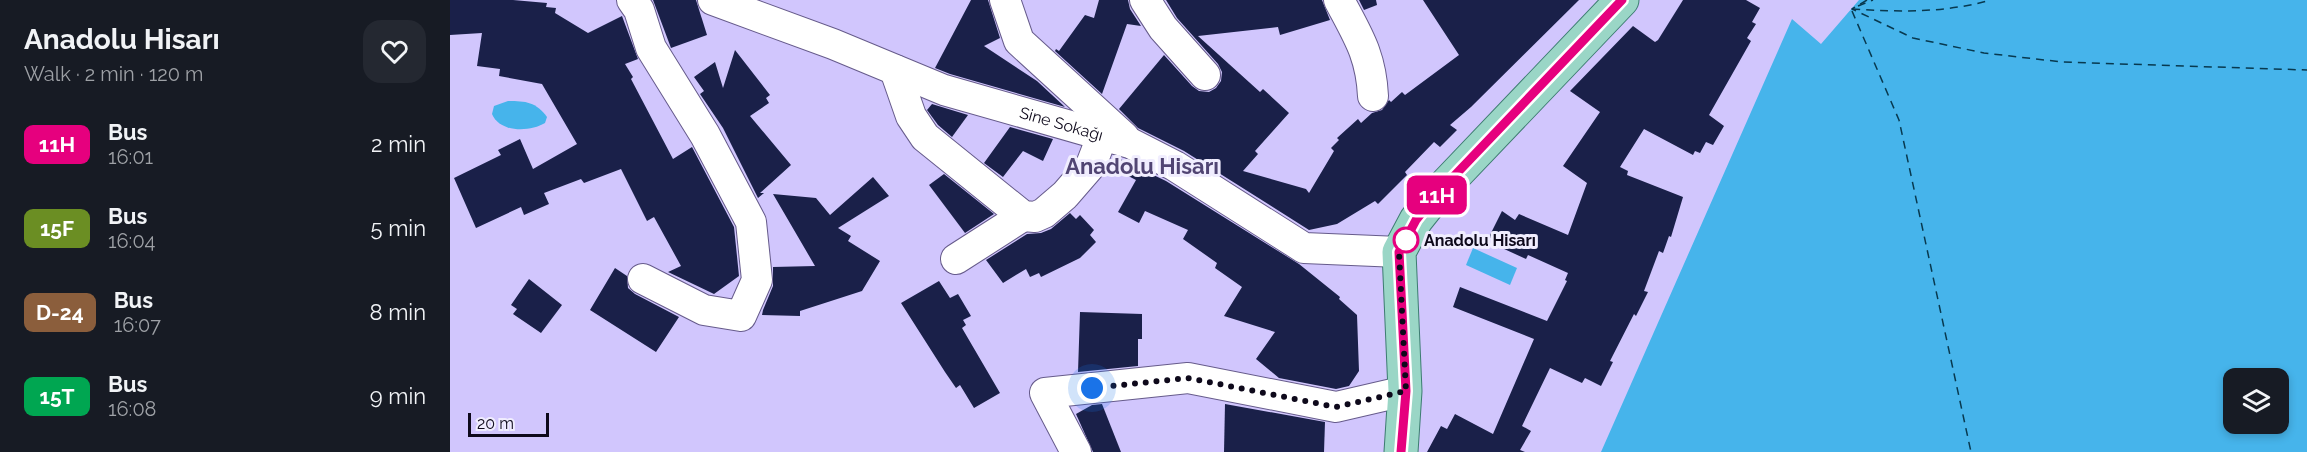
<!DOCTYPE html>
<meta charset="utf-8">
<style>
:root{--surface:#171b24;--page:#242831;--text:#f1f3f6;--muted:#9ea1a6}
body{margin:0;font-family:Raleway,sans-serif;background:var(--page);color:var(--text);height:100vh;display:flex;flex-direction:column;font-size:22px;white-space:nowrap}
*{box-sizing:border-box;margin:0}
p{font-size:20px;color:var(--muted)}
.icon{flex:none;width:33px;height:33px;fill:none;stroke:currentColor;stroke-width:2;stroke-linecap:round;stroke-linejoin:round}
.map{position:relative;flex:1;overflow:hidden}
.side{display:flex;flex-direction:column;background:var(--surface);width:450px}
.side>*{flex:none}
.badge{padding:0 12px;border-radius:9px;font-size:21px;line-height:39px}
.fabs{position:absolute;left:1773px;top:368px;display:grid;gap:12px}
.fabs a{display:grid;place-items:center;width:66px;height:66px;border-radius:12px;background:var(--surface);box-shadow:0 3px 9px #0003;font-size:30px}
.scale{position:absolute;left:18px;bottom:15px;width:81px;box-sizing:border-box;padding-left:6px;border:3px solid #0e091b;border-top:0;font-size:16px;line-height:21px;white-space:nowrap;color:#0e091b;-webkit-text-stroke:4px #f0edfe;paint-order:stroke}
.you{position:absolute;width:30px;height:30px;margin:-15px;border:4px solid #fff;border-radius:50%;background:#1a73e8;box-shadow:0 0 0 9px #1a73e833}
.map>.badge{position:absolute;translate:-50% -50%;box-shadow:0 0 0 3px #fff}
.round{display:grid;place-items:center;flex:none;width:63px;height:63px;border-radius:18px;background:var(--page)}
.overview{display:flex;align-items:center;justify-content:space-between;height:102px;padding:0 24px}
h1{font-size:28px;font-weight:700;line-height:45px}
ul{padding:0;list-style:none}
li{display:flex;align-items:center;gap:18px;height:84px;padding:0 24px}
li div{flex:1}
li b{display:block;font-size:22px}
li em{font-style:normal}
li .badge{min-width:66px;font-weight:700;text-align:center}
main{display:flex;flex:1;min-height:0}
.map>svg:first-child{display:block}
.water{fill:#46b4eb;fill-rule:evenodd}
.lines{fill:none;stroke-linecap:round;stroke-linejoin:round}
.ferry{stroke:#08394f;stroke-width:1.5;stroke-dasharray:8 6;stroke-linecap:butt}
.building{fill:#1a2049}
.street-casing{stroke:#665b8b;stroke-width:32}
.primary-casing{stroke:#3d7c71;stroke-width:35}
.street{stroke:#fff;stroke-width:30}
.primary{stroke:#9ad6c6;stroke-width:33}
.line-casing{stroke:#fff;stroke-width:14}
.line{stroke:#e6007e;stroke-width:9}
.walk{stroke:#0e091b;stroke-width:6;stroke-dasharray:0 10.8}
.stop-dot{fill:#fff;stroke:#e6007e;stroke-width:3}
.labels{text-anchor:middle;stroke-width:6;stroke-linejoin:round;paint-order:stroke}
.street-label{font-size:16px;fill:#0e091b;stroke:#f0edfe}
.stop-label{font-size:16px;font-weight:bold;fill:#0e091b;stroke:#f0edfe;text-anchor:start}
.district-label{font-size:22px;font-weight:bold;fill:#514573;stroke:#f0edfe}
</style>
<main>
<section class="side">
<div class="overview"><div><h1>Anadolu Hisarı</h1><p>Walk · 2 min · 120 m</p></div><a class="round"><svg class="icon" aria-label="heart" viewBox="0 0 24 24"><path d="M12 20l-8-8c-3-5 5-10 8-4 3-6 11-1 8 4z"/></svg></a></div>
<ul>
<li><span class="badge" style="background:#e6007e;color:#fff">11H</span><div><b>Bus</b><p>16:01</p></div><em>2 min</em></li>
<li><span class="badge" style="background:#6b8e23;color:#fff">15F</span><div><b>Bus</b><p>16:04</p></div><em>5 min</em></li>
<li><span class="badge" style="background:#8b5e3c;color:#fff">D-24</span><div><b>Bus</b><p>16:07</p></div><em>8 min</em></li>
<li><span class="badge" style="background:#00a651;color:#fff">15T</span><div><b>Bus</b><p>16:08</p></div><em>9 min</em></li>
</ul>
</section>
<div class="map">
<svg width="1857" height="452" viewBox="0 0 1857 452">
<rect width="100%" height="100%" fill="#d1c6fd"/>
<g class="water">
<path d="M 1409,0 L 1857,0 L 1857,452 L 1151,452 L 1342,19 L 1371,44 ZM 1784,378 L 1828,378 L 1828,423 L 1784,423 Z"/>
<path d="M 58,101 C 76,101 86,102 97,117 L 95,123 C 80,132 50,133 42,114 L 44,106 Z"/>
<polygon points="1023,248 1067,268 1060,285 1016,265"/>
</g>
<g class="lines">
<g class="ferry">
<polyline points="1417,0 1402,9 1463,38 1534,53 1612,62 1857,70"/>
<polyline points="1408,6 1423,0"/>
<path d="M 1402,9 C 1451,12 1494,13 1541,0"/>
<polyline points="1402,11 1449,120 1521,452"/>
</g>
</g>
<g class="building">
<polygon points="0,0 63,0 97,3 96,7 106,8 105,13 138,33 172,16 188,59 175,64 183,77 181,79 223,159 242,147 284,227 289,276 264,294 218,272 231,266 204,217 197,221 171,169 134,183 131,179 94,193 99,204 74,215 71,207 26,228 4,178 51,155 48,150 70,139 83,169 127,144 92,84 49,76 50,69 27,66 32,33 0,35"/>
<polygon points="203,0 246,0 257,35 221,48"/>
<polygon points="521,0 538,0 550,38 534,46 587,81 615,107 500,74 485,68"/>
<polygon points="649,0 678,0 680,9 691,26 677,24 652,94 605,51 606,49 609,51 635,15 644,18"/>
<polygon points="716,0 872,0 880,20 830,35 828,27 748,36 810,92 813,89 839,113 805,151 808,154 793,171 856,189 859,193 884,151 881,148 889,140 887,138 908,119 911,123 922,113 932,110 939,100 941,102 952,92 955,95 1009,55 973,0 1129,0 1021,107 1000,125 1007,130 990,147 984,142 955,172 957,175 928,204 925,201 887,224 859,230 734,151 688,128 669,109 714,55 742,86 749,91 759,92 766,88 771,81 772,72 768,64 727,18"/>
<polygon points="909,0 926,0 927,5 914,10"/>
<polygon points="1233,0 1296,0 1310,8 1302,22 1306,24 1297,38 1301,41 1259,115 1274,126 1263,145 1256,142 1250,153 1245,151 1243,155 1194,129 1170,167 1178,171 1177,175 1233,197 1221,237 1219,236 1213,253 1209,251 1194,291 1198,292 1186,316 1184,314 1160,361 1163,362 1151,386 1135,378 1132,383 1100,368 1072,426 1081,431 1070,450 1075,452 977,452 991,426 997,429 1005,414 1043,434 1084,339 1003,307 1010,287 1097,321 1117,281 1115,280 1118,273 1078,255 1076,259 1052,248 1054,244 1039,237 1052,211 1065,220 1069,214 1118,235 1137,183 1113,166 1150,112 1120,91 1183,26 1205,42 1208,40"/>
<polygon points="285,50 320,95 316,98 319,103 300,116 341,165 310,193 314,193 308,198 273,128 250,94 254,91 244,77 265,62 273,88"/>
<polygon points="482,104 518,115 502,137 488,125 477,110"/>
<polygon points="560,127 603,139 593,161 573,151 553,177 534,163"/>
<polygon points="666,157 716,181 849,264 890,297 889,299 907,315 909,371 899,386 886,389 829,378 806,359 825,332 774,316 792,287 765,268 767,263 733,239 738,230 695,211 689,223 668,212 686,180 661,167"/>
<polygon points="494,174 544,214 515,233 479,185"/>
<polygon points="423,177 439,196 388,228 401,236 398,241 430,261 412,291 350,311 350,316 312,315 313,310 323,286 323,267 365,266 323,194 366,198 380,215"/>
<polygon points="620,213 626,219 630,215 644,230 640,235 646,242 630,258 591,277 589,273 580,277 576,269 553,283 536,260 577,234 591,233 601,229"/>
<polygon points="165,268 177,276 178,288 185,294 229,317 206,352 140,310"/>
<polygon points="79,279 112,305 91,333 63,314 67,309 61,305"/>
<polygon points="489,281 500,298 508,294 521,316 513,320 516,325 512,328 550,393 524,408 510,385 506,388 495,372 451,303"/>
<polygon points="630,312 692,314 692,339 688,339 688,366 628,372"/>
<polygon points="652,404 671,452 643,452 626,414 642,405"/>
<polygon points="775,404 875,422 874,452 774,452"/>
</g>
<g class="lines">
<defs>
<g id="street">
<polyline points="182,0 189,10 201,48 255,135 301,222 307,280 291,316 254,310 193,279"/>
<path id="s1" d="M 263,0 L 383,44 L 494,90 L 680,143 L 725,166 L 854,248 L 949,252"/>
<polyline points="555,0 569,41 674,137"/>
<polyline points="695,0 713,28 755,75"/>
<path d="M 889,0 C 908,36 921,55 923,96"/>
<polyline points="445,70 461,116 475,137 573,216 585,217 594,213 615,195 641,165 653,134"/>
<polyline points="506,259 573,216"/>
<polyline points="626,452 595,393 738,378 886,407 955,391"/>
</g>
<polyline id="primary" points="951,452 955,391 949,252 966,220 986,195 1172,0"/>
</defs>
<use href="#street" class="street-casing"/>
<use href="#primary" class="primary-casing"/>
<use href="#street" class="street"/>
<use href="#primary" class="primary"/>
</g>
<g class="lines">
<defs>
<polyline id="line" points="951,452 956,391 949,252 966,220 986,195 1172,0"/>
</defs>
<use href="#line" class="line-casing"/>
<use href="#line" class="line"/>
<polyline class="walk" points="642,388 738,378 886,407 956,391 949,252 957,236 956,240"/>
</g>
<circle class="stop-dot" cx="956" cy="240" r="12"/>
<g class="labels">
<g class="street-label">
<text dy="6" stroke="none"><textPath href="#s1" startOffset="370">Sine Sokağı</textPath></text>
</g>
<g class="stop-label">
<text x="974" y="246">Anadolu Hisarı</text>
</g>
<g class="district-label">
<text x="692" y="174">Anadolu Hisarı</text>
</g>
</g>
</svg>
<div class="fabs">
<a><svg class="icon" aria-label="layers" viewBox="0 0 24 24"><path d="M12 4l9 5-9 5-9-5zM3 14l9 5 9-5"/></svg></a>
</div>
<div class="scale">20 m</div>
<div class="you" style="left:642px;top:388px"></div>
<b class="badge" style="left:987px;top:195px;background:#e6007e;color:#fff">11H</b>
</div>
</main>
